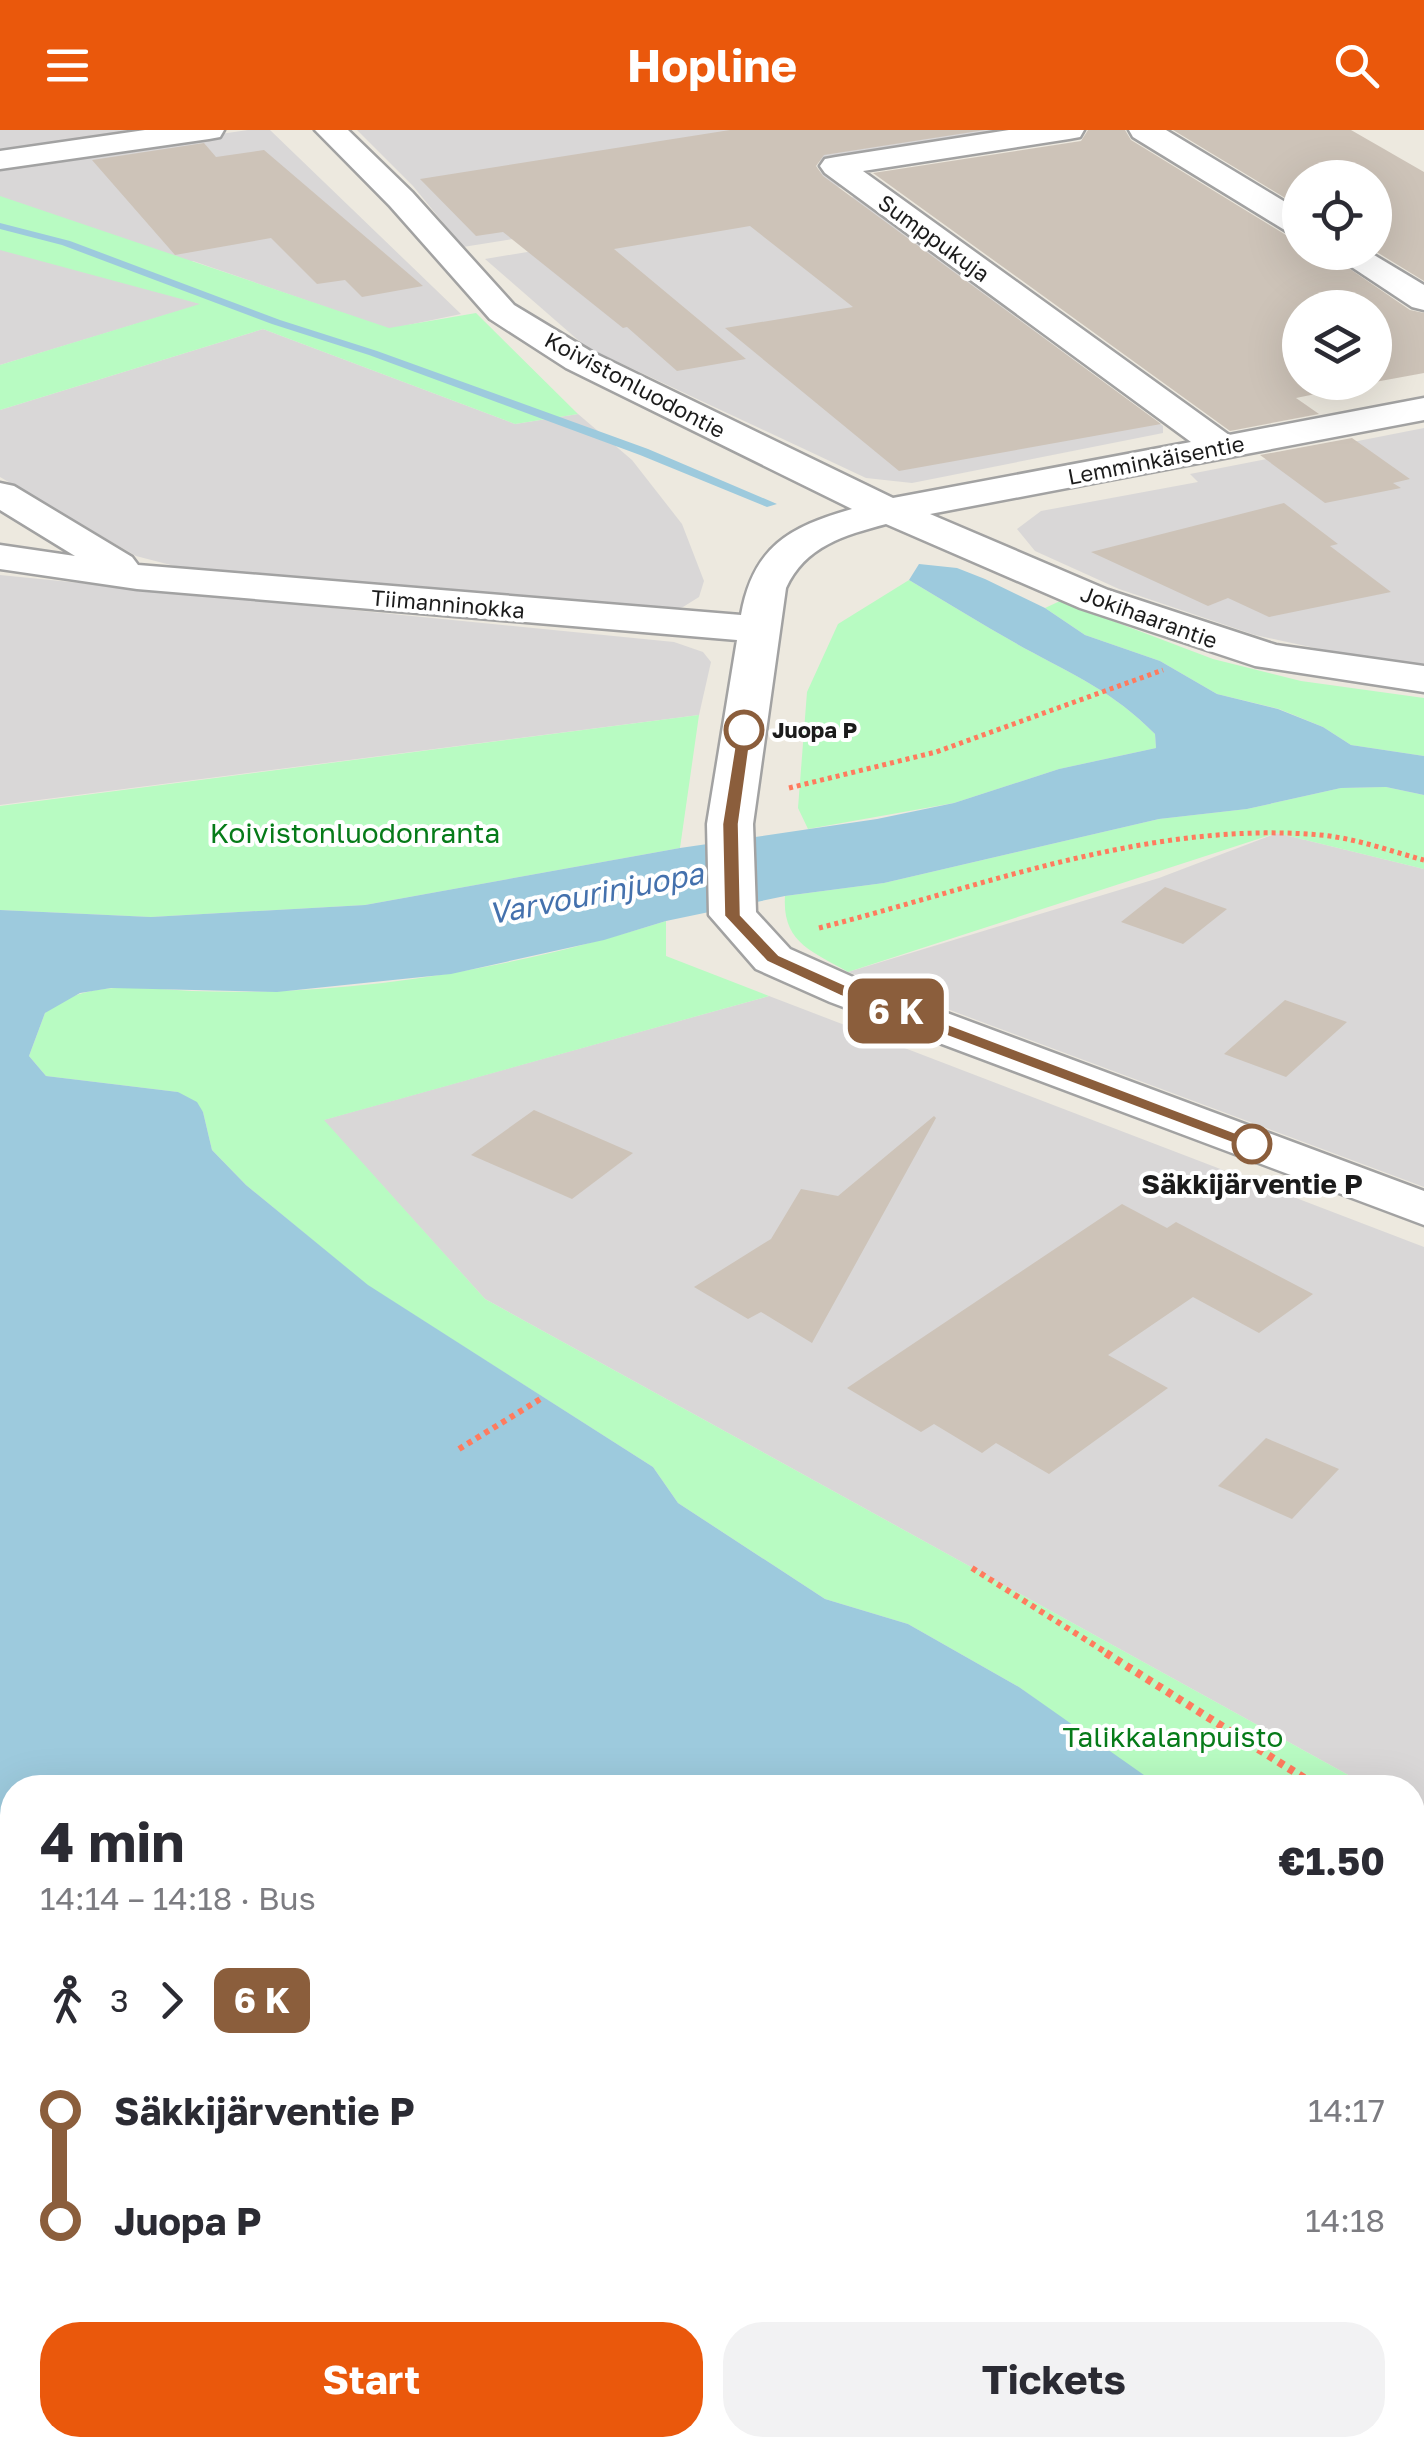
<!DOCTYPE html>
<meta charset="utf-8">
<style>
:root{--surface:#fff;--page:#f2f2f3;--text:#2b2b33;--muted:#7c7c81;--accent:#ea580c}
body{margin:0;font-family:"Golos Text",sans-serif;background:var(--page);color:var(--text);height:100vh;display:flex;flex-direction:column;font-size:38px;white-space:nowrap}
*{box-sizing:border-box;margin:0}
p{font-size:32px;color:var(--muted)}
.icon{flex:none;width:55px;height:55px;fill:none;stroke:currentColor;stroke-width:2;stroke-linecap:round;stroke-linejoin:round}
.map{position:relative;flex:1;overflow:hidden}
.details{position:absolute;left:0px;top:1645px;width:1425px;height:682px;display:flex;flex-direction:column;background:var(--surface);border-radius:40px 40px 0 0;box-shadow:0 10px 40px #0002}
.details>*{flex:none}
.badge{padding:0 20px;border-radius:15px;font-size:35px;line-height:65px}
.buttons{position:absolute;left:1282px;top:30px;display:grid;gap:20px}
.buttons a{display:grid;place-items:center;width:110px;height:110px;border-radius:50%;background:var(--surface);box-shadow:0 10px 40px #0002;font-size:50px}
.map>.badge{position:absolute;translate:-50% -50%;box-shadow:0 0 0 5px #fff}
.legs{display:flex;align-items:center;gap:15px;height:110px;padding:0 40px;font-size:32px}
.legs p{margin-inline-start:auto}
.summary{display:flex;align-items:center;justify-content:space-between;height:170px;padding:0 40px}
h1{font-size:55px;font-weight:700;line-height:75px}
.action{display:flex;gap:20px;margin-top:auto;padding:20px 40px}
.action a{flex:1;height:115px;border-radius:40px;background:var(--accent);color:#fff;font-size:40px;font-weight:700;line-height:115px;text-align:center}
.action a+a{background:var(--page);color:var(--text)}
ul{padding:0 40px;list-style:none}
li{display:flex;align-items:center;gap:35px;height:110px;font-size:38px}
li i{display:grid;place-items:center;width:15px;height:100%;margin:0 12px;background:currentColor}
li i::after{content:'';width:25px;height:25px;margin:-12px;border:8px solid;border-radius:50%;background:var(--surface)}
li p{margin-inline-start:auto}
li:first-child i{background:linear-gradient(#0000 50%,currentColor 0)}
li:last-child i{background:linear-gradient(currentColor 50%,#0000 0)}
header{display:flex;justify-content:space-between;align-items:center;height:130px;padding:0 40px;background:var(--accent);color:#fff;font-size:45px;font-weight:700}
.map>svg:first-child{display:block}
.residential{fill:#d9d7d7}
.park{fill:#b8fbc2}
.water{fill:#9dcadd}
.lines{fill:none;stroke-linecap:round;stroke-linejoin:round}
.stream{fill:#9dcadd;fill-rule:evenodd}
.building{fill:#cdc3b8}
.minor-casing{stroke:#a2a2a2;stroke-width:5}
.path-far2{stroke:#ff7b5e;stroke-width:5;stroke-dasharray:4 4;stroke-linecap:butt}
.path-far1{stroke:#ff7b5e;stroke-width:6;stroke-dasharray:5 5;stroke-linecap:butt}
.path{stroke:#ff7b5e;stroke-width:8;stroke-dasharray:6 6;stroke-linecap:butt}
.minor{fill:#fff;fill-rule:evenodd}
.line-1{fill:#8b5e3c;stroke:#fff;stroke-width:2.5}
.stop-1-dot{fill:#fff;stroke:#8b5e3c;stroke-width:5}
.labels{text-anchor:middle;stroke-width:8;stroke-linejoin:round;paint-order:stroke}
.far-street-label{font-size:22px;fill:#1b1b1b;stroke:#fff}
.far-stop-label{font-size:22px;font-weight:bold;fill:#1b1b1b;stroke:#fff;text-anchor:start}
.park-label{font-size:28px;fill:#067b19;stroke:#fff}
.stop-label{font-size:28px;font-weight:bold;fill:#1b1b1b;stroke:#fff}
.water-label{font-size:30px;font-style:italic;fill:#4471ad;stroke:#fff}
</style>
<header><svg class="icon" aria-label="menu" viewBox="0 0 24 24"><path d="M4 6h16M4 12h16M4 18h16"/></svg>Hopline<svg class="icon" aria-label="search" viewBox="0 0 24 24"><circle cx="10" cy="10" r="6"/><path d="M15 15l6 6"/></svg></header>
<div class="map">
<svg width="1424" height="2326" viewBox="0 0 1424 2326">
<rect width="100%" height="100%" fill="#ede9df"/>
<g class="residential">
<polygon points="0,0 142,0 0,21"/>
<polygon points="248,0 270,0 461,184 389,199 193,131 165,136 0,70 0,36"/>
<polygon points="357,0 1023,0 809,33 841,57 463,117 413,56"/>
<polygon points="854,67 1163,296 1163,303 912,353 866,348 586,217 485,129"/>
<polygon points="0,119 202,174 0,235"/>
<polygon points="263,199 515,294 578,284 632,330 682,394 704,451 699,467 683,477 661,482 190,440 136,426 0,347 0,280"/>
<polygon points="1424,298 1424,536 1375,531 1255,505 1119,459 1035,421 1017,399 1041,381 1198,352 1190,344"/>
<polygon points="0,445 674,512 703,522 711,532 699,585 0,675"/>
<polygon points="1277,703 1424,739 1424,1057 848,842 1159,748"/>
<polygon points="769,866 1424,1117 1424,1687 1413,1681 1412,1658 1370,1657 485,1169 323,990"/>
</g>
<g class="park">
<polygon points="0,66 389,198 476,183 578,284 515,294 263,199 0,280 0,235 200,174 0,120"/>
<path d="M 909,450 C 947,473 985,496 1024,518 C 1076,546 1112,561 1155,604 L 1156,618 L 1059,639 L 954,673 L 808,699 L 798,678 L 807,562 L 838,494 Z"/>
<polygon points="1060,471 1213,529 1301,551 1424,568 1424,626 1351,615 1323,597 1279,579 1217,564 1160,531 1085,505 1045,478"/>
<polygon points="699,585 680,718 365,775 151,787 0,780 0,676"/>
<path d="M 1386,657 L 1424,665 L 1424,739 L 1277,703 L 848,842 C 812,821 782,813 785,766 L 884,753 L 1159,689 L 1247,679 L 1341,658 Z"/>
<path d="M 666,791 L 666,826 L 769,866 L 324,990 L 485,1169 L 1370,1657 L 1161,1658 L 1147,1651 L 1019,1557 L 908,1494 L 825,1469 L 678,1373 L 653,1337 L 367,1155 L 246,1055 L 212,1020 L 203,982 L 178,962 L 46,946 L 29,926 L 45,883 C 85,848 143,859 192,861 C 352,867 513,839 666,791 Z"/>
<polygon points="1412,1681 1424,1687 1424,1820 1413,1809"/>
</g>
<path class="water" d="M 919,434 L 957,438 L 985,449 L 1045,478 L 1085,505 L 1160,531 L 1217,564 L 1278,579 L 1323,597 L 1351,615 L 1424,626 L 1424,665 L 1386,657 L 1341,658 L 1247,679 L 1159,689 L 884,753 L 785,766 L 666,791 L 604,810 L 451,844 L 277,862 L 111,858 L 80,863 L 45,883 L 29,926 L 46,946 L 178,962 L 197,972 L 203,982 L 212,1020 L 246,1055 L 368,1155 L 653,1337 L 678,1373 L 825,1469 L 908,1494 L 1019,1557 L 1161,1657 L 12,1658 L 12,2315 L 1412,2315 L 1413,1809 L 1424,1820 L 1424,2326 L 0,2326 L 0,780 L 151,787 L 365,775 L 680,718 L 877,689 L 954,673 L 1059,639 L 1156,618 L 1155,604 C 1112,561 1076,546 1024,518 C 985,496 947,473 909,450 Z"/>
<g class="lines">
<polygon class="stream" points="0,93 70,111 280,190 377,221 648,319 777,374 767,377 640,325 369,225 272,194 62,115 0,99"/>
</g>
<g class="building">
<polygon points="730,0 985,0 824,25 816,36 823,46 1161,294 899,341 725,198 853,177 750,96 614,119 746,229 677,241 627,197 623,198 503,102 476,106 420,49"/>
<polygon points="1088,0 1125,0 1131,10 1286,105 1300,108 1300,122 1325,122 1410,180 1424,183 1424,243 1375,252 1375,178 1300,178 1300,252 1374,252 1296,268 1319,284 1230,301 873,43 1081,11"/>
<polygon points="1173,0 1351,0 1424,42 1424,151 1375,121 1375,48 1300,48 1300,77"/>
<polygon points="204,13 216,27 264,20 423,156 362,167 345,150 317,154 271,108 175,125 92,30"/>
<polygon points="1352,308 1410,349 1393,353 1401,358 1325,373 1260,325"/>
<polygon points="1284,373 1338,414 1330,416 1391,462 1269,487 1228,468 1208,476 1091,422"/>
<polygon points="1165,757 1227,779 1183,814 1121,792"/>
<polygon points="1285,870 1347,892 1286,947 1224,924"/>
<polygon points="534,980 633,1023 572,1069 471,1025"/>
<polygon points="934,986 936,988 812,1213 761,1182 748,1189 694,1157 771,1109 801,1059 838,1066"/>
<polygon points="1122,1074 1167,1098 1176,1092 1313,1164 1259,1203 1193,1167 1108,1225 1168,1258 1049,1344 996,1313 982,1323 934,1294 921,1302 847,1258"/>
<polygon points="1266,1308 1339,1339 1292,1389 1218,1356"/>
</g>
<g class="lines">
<defs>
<g id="minor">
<polygon points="145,0 224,0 220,7 209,9 0,39 0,21"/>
<path d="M 315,0 L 348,0 L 412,62 L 514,175 L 592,222 L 893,368 L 1191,312 L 825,43 L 820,36 L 825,29 L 836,27 L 1009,0 L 1084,0 L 1080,7 L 1069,9 L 863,41 L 1229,305 L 1424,268 L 1424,290 L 930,384 L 1108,460 L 1276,515 L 1424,536 L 1424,562 L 1255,536 L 1080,478 L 886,394 C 845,405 805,416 786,458 L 753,694 L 756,782 L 790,819 L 864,852 L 1424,1061 L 1424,1095 L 830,872 L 756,839 L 709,785 L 707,694 L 737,510 L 137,459 L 0,439 L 0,415 L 75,426 L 0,380 L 0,353 L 14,356 L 132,427 L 138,435 L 741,485 C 753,417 789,397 852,379 L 566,238 L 490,189 L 390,76 Z"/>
<polygon points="1129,0 1166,0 1300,81 1300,105 1288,102 1133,7"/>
<polygon points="1329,122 1369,122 1424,155 1424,180 1412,177"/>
</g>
</defs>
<use href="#minor" class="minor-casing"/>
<g class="path-far2">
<polyline points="789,658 936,622 1163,540"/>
<path d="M 819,798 C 981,757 1150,690 1320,705 C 1355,708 1390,721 1424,730"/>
</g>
<g class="path-far1">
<polyline points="459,1319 542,1268"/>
<polyline points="972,1438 1110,1525"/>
</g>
<g class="path">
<polyline points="1106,1523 1320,1658"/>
<polyline points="1412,1716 1424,1723"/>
</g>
<use href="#minor" class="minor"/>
</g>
<polygon class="line-1" points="744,595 752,600 739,694 741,785 779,825 853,858 1258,1011 1258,1018 1245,1018 840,866 767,832 724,786 722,694 737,600"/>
<g class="stop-1-dot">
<circle cx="744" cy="600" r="18"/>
<circle cx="1252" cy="1014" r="18"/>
</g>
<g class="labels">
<g class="far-street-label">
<text transform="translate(934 108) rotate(36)" y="8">Sumppukuja</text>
<text transform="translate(635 255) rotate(28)" y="8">Koivistonluodontie</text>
<text transform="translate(1156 330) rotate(-11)" y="8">Lemminkäisentie</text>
<text transform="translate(448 474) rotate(5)" y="8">Tiimanninokka</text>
<text transform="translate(1149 487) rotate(20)" y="8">Jokihaarantie</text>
</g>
<g class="far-stop-label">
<text x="772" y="608">Juopa P</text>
</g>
<g class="park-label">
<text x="355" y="713">Koivistonluodonranta</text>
<text x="1173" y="1617">Talikkalanpuisto</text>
</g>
<g class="stop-label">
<text x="1252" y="1064">Säkkijärventie P</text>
</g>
<g class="water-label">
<text transform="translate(596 764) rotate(-11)" y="10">Varvourinjuopa</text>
</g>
</g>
</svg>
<div class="buttons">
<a><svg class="icon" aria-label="locate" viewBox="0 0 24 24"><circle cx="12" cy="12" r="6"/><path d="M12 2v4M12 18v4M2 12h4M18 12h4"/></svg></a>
<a><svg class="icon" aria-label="layers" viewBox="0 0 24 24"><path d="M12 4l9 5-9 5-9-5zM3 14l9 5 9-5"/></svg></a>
</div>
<b class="badge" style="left:896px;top:881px;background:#8b5e3c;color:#fff">6 K</b>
<section class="details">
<div class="summary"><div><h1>4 min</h1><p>14:14 – 14:18 · Bus</p></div><b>€1.50</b></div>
<div class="legs"><svg class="icon" aria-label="walk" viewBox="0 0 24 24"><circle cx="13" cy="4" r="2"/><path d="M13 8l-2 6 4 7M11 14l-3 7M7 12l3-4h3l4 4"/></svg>3<svg class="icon" aria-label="forward" viewBox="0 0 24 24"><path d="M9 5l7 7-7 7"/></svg><b class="badge" style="background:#8b5e3c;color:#fff">6 K</b></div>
<ul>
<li><i style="color:#8b5e3c"></i><b>Säkkijärventie P</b><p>14:17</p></li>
<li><i style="color:#8b5e3c"></i><b>Juopa P</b><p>14:18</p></li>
</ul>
<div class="action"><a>Start</a><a>Tickets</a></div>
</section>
</div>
